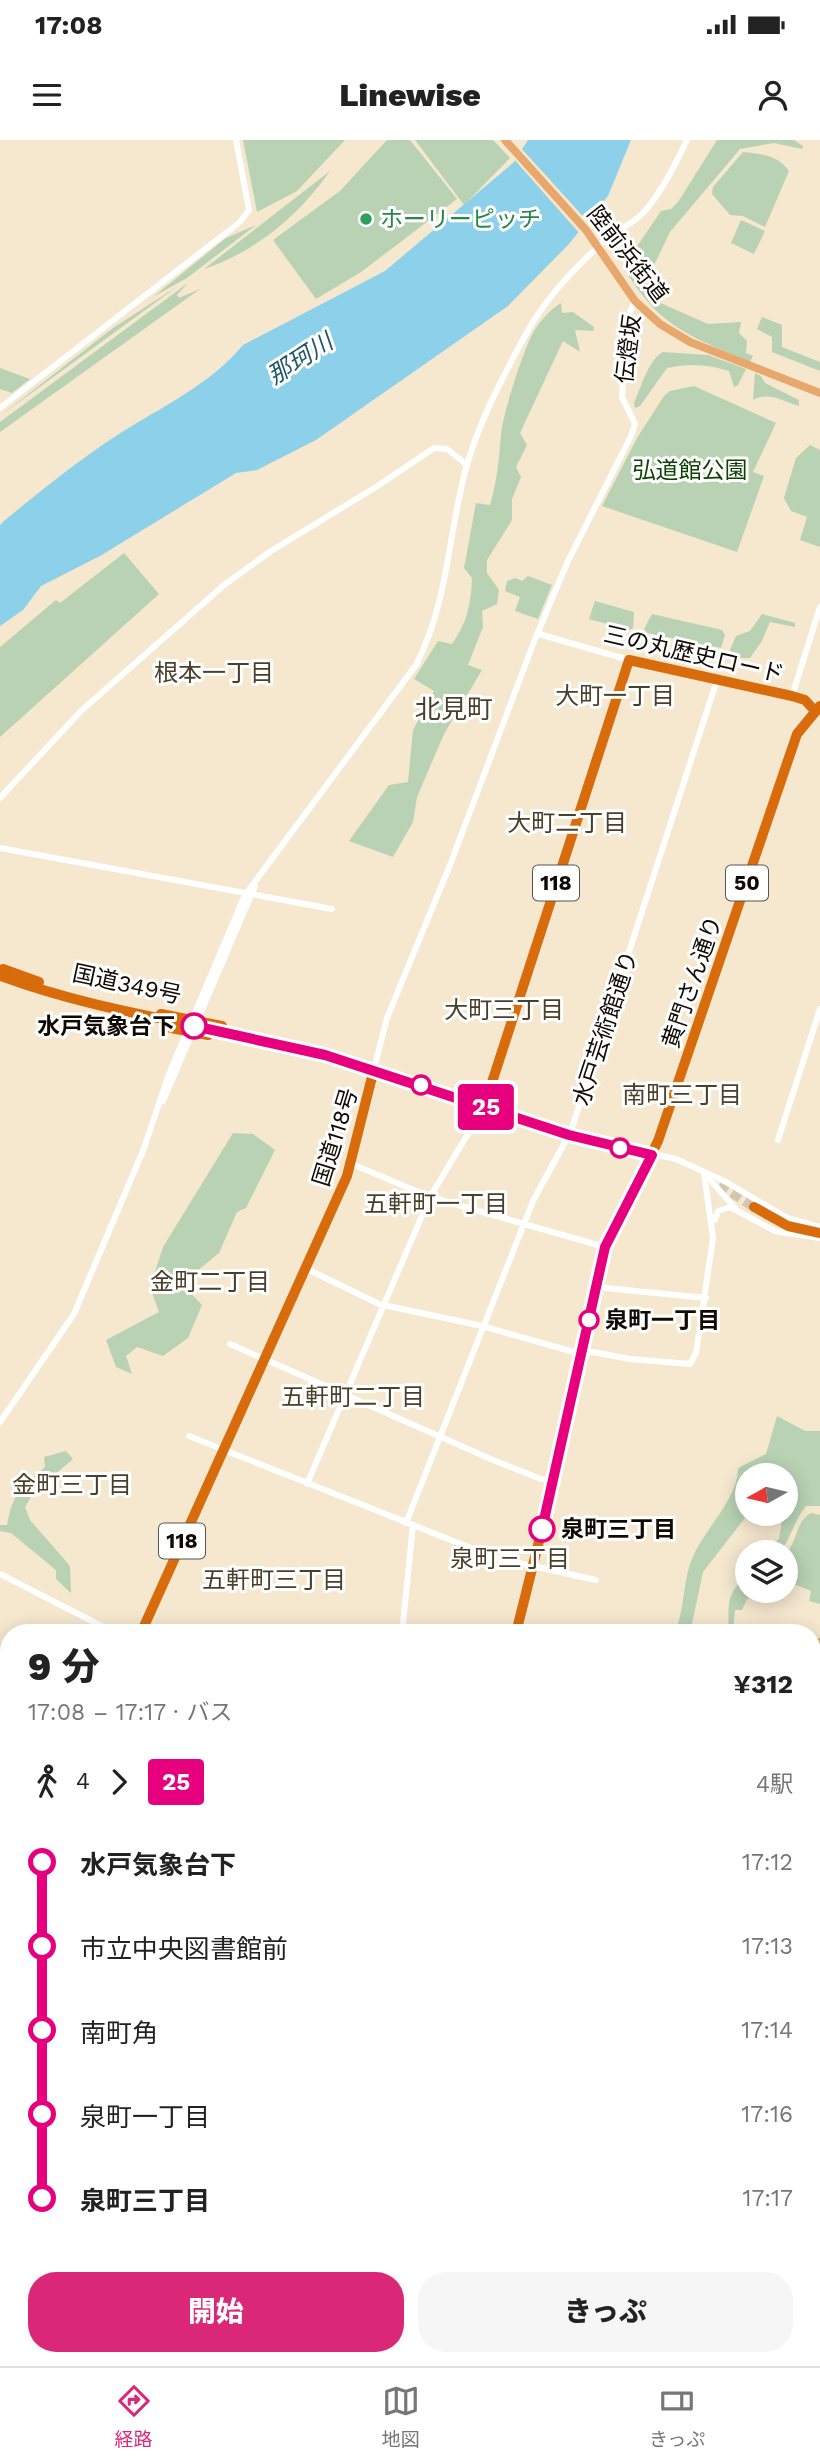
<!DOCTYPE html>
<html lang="ja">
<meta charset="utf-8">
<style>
:root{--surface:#fff;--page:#f6f6f6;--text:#222;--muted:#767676;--line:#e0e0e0;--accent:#db2777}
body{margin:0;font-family:"Work Sans","Noto Sans JP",sans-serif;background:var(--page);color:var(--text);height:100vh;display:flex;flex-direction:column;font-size:26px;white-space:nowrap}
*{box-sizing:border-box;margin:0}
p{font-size:23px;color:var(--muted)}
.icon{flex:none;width:38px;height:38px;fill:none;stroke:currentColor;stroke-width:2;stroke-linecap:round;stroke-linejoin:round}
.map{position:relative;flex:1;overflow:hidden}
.panel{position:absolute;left:0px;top:1484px;width:821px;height:742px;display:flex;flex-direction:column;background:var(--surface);border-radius:28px 28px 0 0;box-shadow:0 4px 18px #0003}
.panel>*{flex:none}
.badge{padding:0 14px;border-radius:5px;font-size:24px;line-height:46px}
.needle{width:46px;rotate:262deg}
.buttons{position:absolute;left:735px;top:1323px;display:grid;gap:14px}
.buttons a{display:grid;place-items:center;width:63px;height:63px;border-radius:50%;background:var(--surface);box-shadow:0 4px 18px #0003;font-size:35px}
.map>.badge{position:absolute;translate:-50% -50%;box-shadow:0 0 0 4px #fff}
.legs{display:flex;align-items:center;gap:10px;height:77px;padding:0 28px;font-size:23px}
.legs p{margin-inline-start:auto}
.head{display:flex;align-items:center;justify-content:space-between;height:119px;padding:0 28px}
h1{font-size:38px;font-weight:800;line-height:52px}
.primary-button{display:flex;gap:14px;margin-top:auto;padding:14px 28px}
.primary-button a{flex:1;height:80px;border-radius:28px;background:var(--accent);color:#fff;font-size:28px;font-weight:800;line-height:80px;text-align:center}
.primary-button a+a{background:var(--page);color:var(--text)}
ul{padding:0 28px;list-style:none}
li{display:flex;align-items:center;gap:24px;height:84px;font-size:26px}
li i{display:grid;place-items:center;width:10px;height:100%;margin:0 9px;background:currentColor}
li i::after{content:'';width:18px;height:18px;margin:-9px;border:5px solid;border-radius:50%;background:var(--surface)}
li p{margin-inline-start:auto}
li:first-child i{background:linear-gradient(#0000 50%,currentColor 0)}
li:last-child i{background:linear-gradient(currentColor 50%,#0000 0)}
.status{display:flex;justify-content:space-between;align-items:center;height:49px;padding:0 35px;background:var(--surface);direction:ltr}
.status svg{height:19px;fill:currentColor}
header{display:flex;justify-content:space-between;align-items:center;height:91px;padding:0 28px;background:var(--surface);font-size:32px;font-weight:800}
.menu{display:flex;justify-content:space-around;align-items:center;height:98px;border-top:2px solid var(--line);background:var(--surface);font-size:19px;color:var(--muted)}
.menu a{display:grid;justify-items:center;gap:4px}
.menu .selected{color:var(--accent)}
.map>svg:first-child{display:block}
.green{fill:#b8d2b3}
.water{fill:#8dd0ea}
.pier{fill:#f5e8cf}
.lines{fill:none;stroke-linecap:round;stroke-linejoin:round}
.highway-tunnel{stroke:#d2c7b1;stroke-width:10;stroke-dasharray:10 5;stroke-linecap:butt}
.minor{stroke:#fff;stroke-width:6}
.major{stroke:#e8a76d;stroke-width:8}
.highway{stroke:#d86c0c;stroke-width:10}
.line-1-casing{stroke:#fff;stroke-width:16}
.line-1{stroke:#e6007e;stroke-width:10}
.leisure-dot{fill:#2e9e5b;stroke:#fff;stroke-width:2.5}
.stop-1-dot{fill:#fff;stroke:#e6007e;stroke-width:3.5}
.labels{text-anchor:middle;stroke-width:6;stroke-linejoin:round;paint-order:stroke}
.shield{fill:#fff;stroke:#57544f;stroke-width:2}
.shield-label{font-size:21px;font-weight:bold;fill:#0f0b04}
.leisure-label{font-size:23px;fill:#27864d;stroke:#fff;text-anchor:start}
.street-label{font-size:23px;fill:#0f0b04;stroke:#fff}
.park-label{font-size:23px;fill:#0c4302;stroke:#fff}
.stop-label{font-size:23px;font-weight:bold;fill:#0f0b04;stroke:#fff;text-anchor:start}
.water-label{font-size:24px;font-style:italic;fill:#1f5668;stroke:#fff}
.neighbourhood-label{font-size:24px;fill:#493f2a;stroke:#fff}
.quarter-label{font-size:26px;fill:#493f2a;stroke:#fff}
</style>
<div class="status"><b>17:08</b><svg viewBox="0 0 49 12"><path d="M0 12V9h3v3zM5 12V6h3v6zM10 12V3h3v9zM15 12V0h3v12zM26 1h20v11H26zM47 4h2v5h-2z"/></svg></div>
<header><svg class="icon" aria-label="menu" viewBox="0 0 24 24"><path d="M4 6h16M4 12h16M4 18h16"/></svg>Linewise<svg class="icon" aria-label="person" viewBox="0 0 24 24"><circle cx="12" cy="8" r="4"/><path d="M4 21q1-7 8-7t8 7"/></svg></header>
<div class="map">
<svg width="820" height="2226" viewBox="0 0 820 2226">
<rect width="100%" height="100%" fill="#f5e8cf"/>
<g class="green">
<polygon points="243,0 345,0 297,51 257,72"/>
<polygon points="387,0 410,0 457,59 361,132 316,159 273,100 340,51"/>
<polygon points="415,0 493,0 510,18 464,65"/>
<path d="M 717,0 L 794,0 L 803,6 L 802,9 L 774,3 L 740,9 L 670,92 L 646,142 L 658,162 L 708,184 L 741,182 L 739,193 L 747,201 L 746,213 L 753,216 L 750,222 C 688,195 660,188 623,127 L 661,71 L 671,69 L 678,62 Z"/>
<path d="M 743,12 C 761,14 778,15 789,31 L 765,87 L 743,76 L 730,75 L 712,54 L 713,47 Z"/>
<path d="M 330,31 C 298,76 257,111 204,129 Z"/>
<polygon points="741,80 765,91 754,114 731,103"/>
<polygon points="256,85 187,138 153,157 226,98"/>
<polygon points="188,143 177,155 179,158 200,149 0,292 0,282"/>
<polygon points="178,146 0,276 113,188"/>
<path d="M 561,163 L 562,173 L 573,172 L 594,187 L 593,191 L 575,190 L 580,212 L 563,201 L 520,293 L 527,305 L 516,327 L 521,337 L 512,359 L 512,380 L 487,420 L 487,433 L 499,450 L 497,464 L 482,471 L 483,487 L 468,525 L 482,530 L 444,594 L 417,657 L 413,682 L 393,717 L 349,701 L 389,645 L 408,642 L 413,590 L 434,551 L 414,539 L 438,501 L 452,504 C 467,483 471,464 472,438 L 464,428 L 476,363 L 490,365 C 497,342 499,319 501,295 C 502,276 524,208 534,191 C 541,180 551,169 561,163 Z"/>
<polygon points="762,177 782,185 782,207 820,222 820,231 772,212 772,197 757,189"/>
<path d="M 663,212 L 708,215 L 746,229 L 738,245 L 734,247 L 729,231 C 708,224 689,223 667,228 L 640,266 L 635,268 L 634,263 C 641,248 648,220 663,212 Z"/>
<polygon points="0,228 30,239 12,253 0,249"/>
<path d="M 755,233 L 761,236 L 765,243 L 799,260 L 799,266 C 782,261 769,251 753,260 Z"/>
<polygon points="694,246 776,283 753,332 764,336 737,412 602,366 637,298 664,256 670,251"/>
<polygon points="810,305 820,310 820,407 800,400 807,377 791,371 784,358 796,318"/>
<polygon points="124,413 159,454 0,597 0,507 56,460 60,463"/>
<polygon points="528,436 552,445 538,479 515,471 520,457 505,451 507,441 515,438 522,441"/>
<polygon points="595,461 634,472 633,488 629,490 589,479"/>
<polygon points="652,474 722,490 725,495 721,508 647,493 644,489"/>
<polygon points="762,474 795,483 795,487 770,482 762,501 750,518 737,518 730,510 736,496 750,491"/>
<polygon points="233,993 253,994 275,1010 246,1068 237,1072 219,1113 185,1141 186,1148 202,1165 188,1198 163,1216 137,1207 126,1216 132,1234 116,1227 106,1200 159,1172 150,1147 163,1107"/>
<path d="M 777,1276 L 805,1291 L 820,1291 L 820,1366 L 806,1366 C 794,1381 791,1398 780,1412 L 761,1412 L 779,1399 L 783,1374 L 786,1374 L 786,1335 L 747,1335 L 748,1374 L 703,1432 L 690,1493 L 675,1493 C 684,1470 683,1446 690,1424 C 701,1391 738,1361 738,1328 L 766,1314 Z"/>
<path d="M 66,1311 L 73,1319 L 34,1352 L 25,1367 L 30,1380 L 70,1426 L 71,1453 L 56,1439 L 56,1430 L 11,1393 L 0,1391 L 0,1385 L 7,1385 C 13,1353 21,1347 45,1327 L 44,1317 Z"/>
<path d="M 811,1373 L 820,1375 L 820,1464 L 809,1461 L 811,1451 L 786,1441 L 786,1413 C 799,1400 794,1383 811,1373 Z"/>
<path d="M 741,1441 L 747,1442 L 747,1451 L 761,1451 L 758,1458 L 747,1459 L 742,1470 L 735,1470 L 733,1493 L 728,1493 C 730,1471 724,1459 741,1441 Z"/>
<polygon points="503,2217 675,2217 678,2226 504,2226"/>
</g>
<path class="water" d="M 528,0 L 631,0 L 608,56 L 568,105 L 508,166 L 316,300 L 257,330 L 236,333 L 100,416 L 41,446 L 23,470 L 0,486 L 0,385 L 4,381 C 44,348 85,315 130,287 C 170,263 213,241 243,205 L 385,131 L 514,22 Z"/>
<polygon class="pier" points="520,7 590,84 581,95 513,18"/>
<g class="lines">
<polyline class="highway-tunnel" points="707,1036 754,1067"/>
<g class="minor">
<polyline points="0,268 240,82 249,70 236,0"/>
<polyline points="539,494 629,520"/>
<polyline points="792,556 820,467"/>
<polyline points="0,658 81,571 224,445 271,411 376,347 434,308 447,309 467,325"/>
<polyline points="0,708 332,769"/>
<polyline points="374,929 387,878 450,725 535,499 568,421 631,296 635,284 622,257 628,176 635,161"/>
<polyline points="163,961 255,746"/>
<polyline points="778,1000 820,869"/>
<path d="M 142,1014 L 169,934 L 245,755 L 416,525 C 447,465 448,400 464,336 C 476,287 502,238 526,194 C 545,159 578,124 609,97 C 619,88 633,84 643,73 C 662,52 675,25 687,0"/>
<polyline points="352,1024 430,1057 605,1107"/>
<polyline points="705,1034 735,1068"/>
<polyline points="715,1080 718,1071 730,1067 775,1091 820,1098"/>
<polyline points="305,1128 379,1164 482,1186 574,1212 593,1212 630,1219 690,1224 696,1213 713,1098 704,1033"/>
<polyline points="596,1147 706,1158"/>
<polyline points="230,1204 493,1320 541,1339 554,1339"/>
<polyline points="0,1282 74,1174 142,1013"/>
<polyline points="189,1296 496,1418 596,1440"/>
<polyline points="307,1344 430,1057 484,967 569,995 676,1019 726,1042 787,1078 820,1087"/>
<polyline points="406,1383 533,1061 571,991 717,540"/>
<polyline points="0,1434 115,1493"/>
<polyline points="402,1493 413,1385"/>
<polyline points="187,2226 191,2217"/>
<polyline points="219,2226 243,2217"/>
</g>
<g class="major">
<polyline points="505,0 586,90 635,161 660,184 690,202 820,253"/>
<polyline points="812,1505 820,1502"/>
<polyline points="812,1858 820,1853"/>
<polyline points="812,2147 820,2161"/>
</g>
<g class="highway">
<polyline points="3,829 39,842"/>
<path d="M 1,836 C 87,868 175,880 265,900 C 340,915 412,942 484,967 L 629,520 L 792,556 L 805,560 L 815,571"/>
<polyline points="161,874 222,886"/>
<polyline points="171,888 208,895"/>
<polyline points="754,1067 788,1086 820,1093"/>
<polyline points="141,1493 347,1036 374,929"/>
<polyline points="516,1493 552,1349 605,1107 658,1001 797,594 820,566"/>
<polyline points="0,1756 9,1745"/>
<polyline points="400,2226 401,2217"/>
</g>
</g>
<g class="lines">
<defs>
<polyline id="line-1" points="194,886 325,915 569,995 652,1015 605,1107 542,1389"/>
</defs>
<use href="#line-1" class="line-1-casing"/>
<use href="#line-1" class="line-1"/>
</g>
<circle class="leisure-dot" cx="366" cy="79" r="7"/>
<g class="stop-1-dot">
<circle cx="194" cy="886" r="12"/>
<circle cx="421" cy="945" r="9"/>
<circle cx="620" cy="1008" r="9"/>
<circle cx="589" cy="1180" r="9"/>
<circle cx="542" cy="1389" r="12"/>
</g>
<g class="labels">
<g class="shield">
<rect x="533" y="725.5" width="46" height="35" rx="5"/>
<rect x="726" y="725.5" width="42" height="35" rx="5"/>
<rect x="159" y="1383.5" width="46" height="35" rx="5"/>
</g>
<g class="shield-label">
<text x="556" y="750">118</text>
<text x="747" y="750">50</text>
<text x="182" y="1408">118</text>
</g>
<g class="leisure-label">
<text x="380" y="87">ホーリーピッチ</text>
</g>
<g class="street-label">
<text transform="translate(628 114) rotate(52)" y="8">陸前浜街道</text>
<text transform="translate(628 209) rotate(-83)" y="8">伝燈坂</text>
<text transform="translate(694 514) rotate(13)" y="8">三の丸歴史ロード</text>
<text transform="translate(692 842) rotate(-71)" y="8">黄門さん通り</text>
<text transform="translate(127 844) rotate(12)" y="8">国道349号</text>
<text transform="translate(605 888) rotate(-72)" y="8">水戸芸術館通り</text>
<text transform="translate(335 997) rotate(-73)" y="8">国道118号</text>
</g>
<g class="park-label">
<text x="690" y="338">弘道館公園</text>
</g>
<g class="stop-label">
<text x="175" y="894" text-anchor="end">水戸気象台下</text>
<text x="605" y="1188">泉町一丁目</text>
<text x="561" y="1397">泉町三丁目</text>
</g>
<g class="water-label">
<text transform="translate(300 219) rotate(-33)" y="8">那珂川</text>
</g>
<g class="neighbourhood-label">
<text x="214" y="541">根本一丁目</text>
<text x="615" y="564">大町一丁目</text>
<text x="567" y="691">大町二丁目</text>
<text x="504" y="878">大町三丁目</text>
<text x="682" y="963">南町三丁目</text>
<text x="436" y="1072">五軒町一丁目</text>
<text x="210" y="1150">金町二丁目</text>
<text x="353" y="1265">五軒町二丁目</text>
<text x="72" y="1353">金町三丁目</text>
<text x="510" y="1427">泉町三丁目</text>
<text x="274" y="1448">五軒町三丁目</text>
</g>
<g class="quarter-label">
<text x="454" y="578">北見町</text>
</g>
</g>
</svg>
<div class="buttons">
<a><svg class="needle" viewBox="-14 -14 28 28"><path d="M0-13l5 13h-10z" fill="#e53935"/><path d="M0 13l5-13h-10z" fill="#767676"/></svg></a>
<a><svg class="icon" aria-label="layers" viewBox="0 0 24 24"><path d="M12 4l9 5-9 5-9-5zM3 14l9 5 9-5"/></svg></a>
</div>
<b class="badge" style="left:486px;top:967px;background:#e6007e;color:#fff">25</b>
<section class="panel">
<div class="head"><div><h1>9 分</h1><p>17:08 – 17:17 · バス</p></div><b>¥312</b></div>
<div class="legs"><svg class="icon" aria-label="walk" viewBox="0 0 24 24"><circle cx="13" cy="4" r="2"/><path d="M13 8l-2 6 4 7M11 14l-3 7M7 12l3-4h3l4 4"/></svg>4<svg class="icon" aria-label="forward" viewBox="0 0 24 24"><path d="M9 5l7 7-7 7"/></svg><b class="badge" style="background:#e6007e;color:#fff">25</b><p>4駅</p></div>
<ul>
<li><i style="color:#e6007e"></i><b>水戸気象台下</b><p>17:12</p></li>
<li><i style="color:#e6007e"></i><span>市立中央図書館前</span><p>17:13</p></li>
<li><i style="color:#e6007e"></i><span>南町角</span><p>17:14</p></li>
<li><i style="color:#e6007e"></i><span>泉町一丁目</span><p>17:16</p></li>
<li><i style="color:#e6007e"></i><b>泉町三丁目</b><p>17:17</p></li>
</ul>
<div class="primary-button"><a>開始</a><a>きっぷ</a></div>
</section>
</div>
<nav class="menu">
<a class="selected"><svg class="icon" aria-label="directions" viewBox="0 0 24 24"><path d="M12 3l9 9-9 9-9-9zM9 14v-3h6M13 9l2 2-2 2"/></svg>経路</a>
<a><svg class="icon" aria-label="map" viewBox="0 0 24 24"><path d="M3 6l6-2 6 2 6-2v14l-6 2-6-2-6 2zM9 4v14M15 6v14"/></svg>地図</a>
<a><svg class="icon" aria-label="tickets" viewBox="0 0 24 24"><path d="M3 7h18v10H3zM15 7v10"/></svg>きっぷ</a>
</nav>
